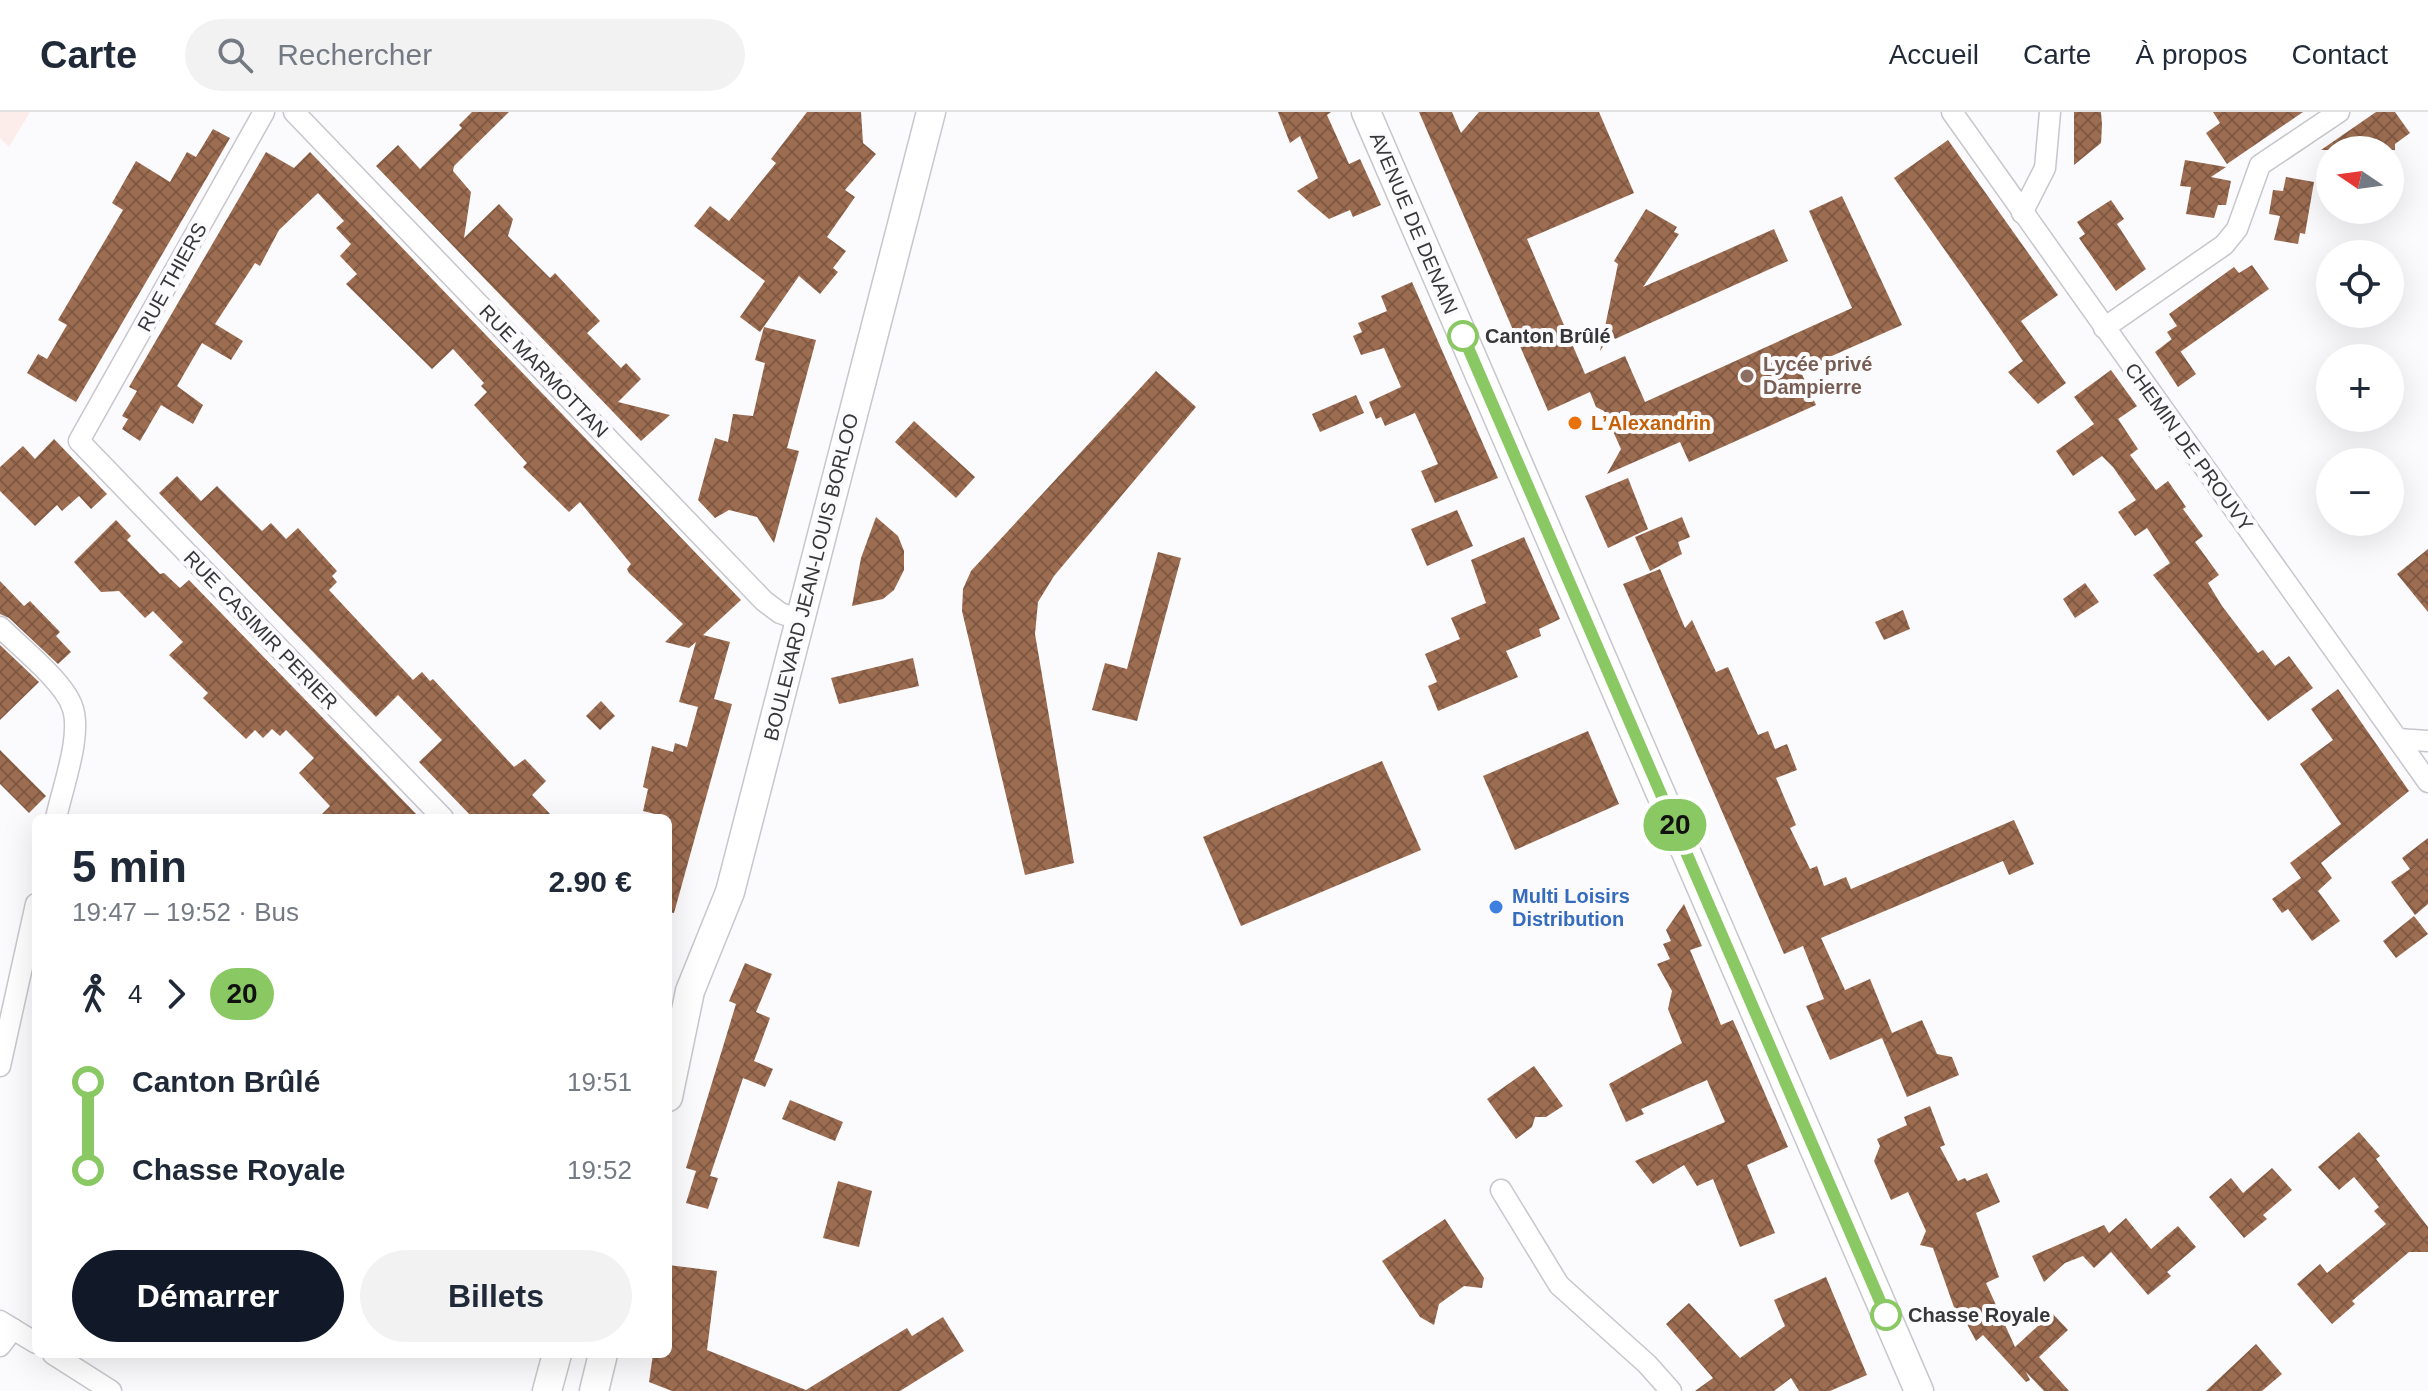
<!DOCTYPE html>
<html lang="fr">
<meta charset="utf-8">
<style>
:root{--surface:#fff;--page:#f2f2f3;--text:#1f2937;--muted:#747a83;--line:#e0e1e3;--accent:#111827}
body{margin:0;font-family:Helvetica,sans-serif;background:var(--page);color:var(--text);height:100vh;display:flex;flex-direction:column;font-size:30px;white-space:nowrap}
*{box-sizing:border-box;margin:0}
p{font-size:26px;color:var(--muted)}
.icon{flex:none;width:44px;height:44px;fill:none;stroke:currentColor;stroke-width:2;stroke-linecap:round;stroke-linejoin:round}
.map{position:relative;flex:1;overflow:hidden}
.sheet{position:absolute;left:32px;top:702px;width:640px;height:544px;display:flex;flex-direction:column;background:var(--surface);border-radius:12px;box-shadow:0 8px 32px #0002}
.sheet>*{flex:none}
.badge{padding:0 16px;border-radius:26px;font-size:28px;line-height:52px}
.needle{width:52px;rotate:283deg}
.buttons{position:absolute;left:2316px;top:24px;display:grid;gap:16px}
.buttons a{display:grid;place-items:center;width:88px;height:88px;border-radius:50%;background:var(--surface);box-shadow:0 8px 32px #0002;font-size:40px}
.map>.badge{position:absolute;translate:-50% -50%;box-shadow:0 0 0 4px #fff}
.legs{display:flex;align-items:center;gap:12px;height:88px;padding:0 40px;font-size:26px}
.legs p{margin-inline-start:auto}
.headline{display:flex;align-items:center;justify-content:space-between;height:136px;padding:0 40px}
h1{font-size:44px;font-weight:800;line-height:60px}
.action{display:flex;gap:16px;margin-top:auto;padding:16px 40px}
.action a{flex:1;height:92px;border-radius:48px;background:var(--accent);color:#fff;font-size:32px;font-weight:800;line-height:92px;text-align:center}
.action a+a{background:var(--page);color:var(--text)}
ul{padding:0 40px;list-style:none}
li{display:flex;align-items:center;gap:28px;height:88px;font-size:30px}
li i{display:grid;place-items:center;width:12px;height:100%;margin:0 10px;background:currentColor}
li i::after{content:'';width:20px;height:20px;margin:-10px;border:6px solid;border-radius:50%;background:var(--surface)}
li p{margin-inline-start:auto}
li:first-child i{background:linear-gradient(#0000 50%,currentColor 0)}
li:last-child i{background:linear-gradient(currentColor 50%,#0000 0)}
header{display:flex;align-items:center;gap:48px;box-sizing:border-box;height:112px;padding:0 40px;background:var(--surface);border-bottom:2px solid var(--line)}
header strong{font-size:38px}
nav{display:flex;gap:44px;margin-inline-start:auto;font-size:28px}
.search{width:560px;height:72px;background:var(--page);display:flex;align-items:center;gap:20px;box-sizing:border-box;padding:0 28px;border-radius:44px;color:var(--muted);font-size:30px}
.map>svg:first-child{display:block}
.medical{fill:#fdedea}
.building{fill:url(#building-cross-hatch)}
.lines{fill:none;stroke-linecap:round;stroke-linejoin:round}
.street-casing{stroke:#c6c6cc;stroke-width:23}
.secondary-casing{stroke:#c6c6cc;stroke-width:31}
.street{stroke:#fff;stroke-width:20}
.secondary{stroke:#fff;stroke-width:28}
.line-1-casing{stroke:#fff;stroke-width:18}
.line-1{stroke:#8ac864;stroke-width:12}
.stop-1-dot{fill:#fff;stroke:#8ac864;stroke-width:4}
.education-dot{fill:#8d6e63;stroke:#fbfbfe;stroke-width:3}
.food-dot{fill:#e8710a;stroke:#fbfbfe;stroke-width:3}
.shop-dot{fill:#3f7fe0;stroke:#fbfbfe;stroke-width:3}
.labels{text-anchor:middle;stroke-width:8;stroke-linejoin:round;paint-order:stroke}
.street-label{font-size:20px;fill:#37373a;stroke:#fbfbfe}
.stop-label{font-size:20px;font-weight:bold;fill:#37373a;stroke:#fbfbfe;text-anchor:start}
.education-label{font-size:20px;font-weight:bold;fill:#785e54;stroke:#fbfbfe;text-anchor:start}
.food-label{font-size:20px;font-weight:bold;fill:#c56008;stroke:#fbfbfe;text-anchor:start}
.shop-label{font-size:20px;font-weight:bold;fill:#366cbe;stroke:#fbfbfe;text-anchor:start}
</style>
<header>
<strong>Carte</strong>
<div class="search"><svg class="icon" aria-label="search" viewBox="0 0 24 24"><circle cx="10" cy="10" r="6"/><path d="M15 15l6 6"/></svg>Rechercher</div>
<nav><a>Accueil</a><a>Carte</a><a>À propos</a><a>Contact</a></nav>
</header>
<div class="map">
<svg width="2428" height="1279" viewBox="0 0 2428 1279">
<defs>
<pattern id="building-cross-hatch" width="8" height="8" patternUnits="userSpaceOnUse" patternTransform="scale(2)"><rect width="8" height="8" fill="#9d6d51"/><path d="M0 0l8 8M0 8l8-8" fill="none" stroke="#815a44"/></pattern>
</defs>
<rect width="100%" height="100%" fill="#fbfbfe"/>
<polygon class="medical" points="0,0 30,0 9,35 0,26"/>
<g class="building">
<polygon points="472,0 509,0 454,54 453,59 471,80 464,126 499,92 513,107 508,124 550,166 555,161 583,191 600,209 587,221 621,256 626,251 641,267 618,290 670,303 641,329 376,54 398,33 420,57 462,16 459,13"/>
<polygon points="807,0 861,0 863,31 876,42 845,78 855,85 827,125 846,139 833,156 838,160 820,182 799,164 760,220 740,205 765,169 694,114 710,94 729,109 776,51 771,47"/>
<polygon points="1278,0 1331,0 1327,3 1349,52 1360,47 1381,93 1353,105 1350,98 1329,107 1310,91 1297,79 1318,66 1300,24 1290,31"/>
<polygon points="1419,0 1452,0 1461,21 1479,0 1599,0 1634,81 1527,127 1585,262 1625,244 1645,290 1852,196 1809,99 1842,84 1902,213 1800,258 1816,293 1689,350 1680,330 1607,362 1621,337 1604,299 1596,295 1590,280 1548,299"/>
<polygon points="2074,0 2101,0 2102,13 2101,31 2074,53"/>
<polygon points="2213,0 2303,0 2227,52 2206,21 2220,11"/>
<polygon points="2376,0 2395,0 2410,21 2395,32 2395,38 2321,38"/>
<polygon points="213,17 230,26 76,290 27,261 38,242 47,247 67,213 58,208 123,98 112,91 136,49 170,70 187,40 196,45"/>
<polygon points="1948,28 2058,183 2021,209 2066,271 2038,292 2008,260 2023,249 1894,66"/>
<polygon points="266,40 294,56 310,40 741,488 703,523 730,530 714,587 732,592 674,801 668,800 668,706 654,706 655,702 643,699 648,677 643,675 652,634 673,640 675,631 687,635 698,595 679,590 696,530 689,536 665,530 683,512 629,461 627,457 631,452 580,390 569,400 523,355 527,351 474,293 487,280 481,274 484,271 453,237 432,257 346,172 357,162 340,144 351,132 336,116 344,109 318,81 279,118 260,154 255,151 215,212 243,229 231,248 202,231 177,274 203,293 193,312 161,293 140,329 122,317 128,307 122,304 137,279 129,275"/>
<polygon points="2185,48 2226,55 2211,65 2231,69 2226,93 2218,93 2214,106 2186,102 2191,75 2180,74"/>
<polygon points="2286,65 2314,70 2305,122 2300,121 2298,132 2274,128 2280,104 2269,102 2273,78 2283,79"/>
<polygon points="2111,88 2124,107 2117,112 2146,157 2116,179 2079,126 2085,122 2077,110"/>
<polygon points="1646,97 1677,115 1674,120 1679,122 1643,175 1774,117 1788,149 1615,227 1612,221 1600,239 1618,152 1614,149"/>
<polygon points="2252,153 2269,177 2180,240 2167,220 2177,214 2169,202 2234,155 2239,161"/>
<polygon points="1412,170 1498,366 1435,391 1421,359 1438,352 1415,301 1385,314 1381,305 1376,307 1369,290 1401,275 1384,236 1361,243 1353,224 1362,220 1358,211 1387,199 1381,184"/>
<polygon points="764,215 816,228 787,336 799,339 774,431 757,405 729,398 715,406 698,388 715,326 728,330 733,302 753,304 765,251 755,248"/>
<polygon points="2172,227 2196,262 2178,275 2155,240"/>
<polygon points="2111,258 2137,294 2118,307 2138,337 2130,343 2156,378 2168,369 2186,395 2183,397 2203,424 2195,430 2219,463 2208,471 2222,494 2258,541 2263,538 2275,554 2289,544 2313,576 2268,609 2153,463 2170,451 2147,416 2135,424 2118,400 2136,388 2113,355 2102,344 2073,364 2056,339 2094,312 2074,285"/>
<polygon points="1156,259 1196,295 1054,464 1038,490 1035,522 1074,751 1025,763 962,499 963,477 971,459"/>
<polygon points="1356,283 1364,301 1320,320 1312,302"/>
<polygon points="914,309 975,365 956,386 895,330"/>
<polygon points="54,327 107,382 91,397 79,384 62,399 57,393 35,414 0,379 0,355 23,334 35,347"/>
<polygon points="177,364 201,389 217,374 262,419 271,411 286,427 298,416 337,459 332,464 337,470 329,478 413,568 422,560 430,569 433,567 514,655 525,647 546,669 532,683 554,706 473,706 419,650 442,628 398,583 376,605 159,381"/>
<polygon points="1628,366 1648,417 1608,436 1585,384"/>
<polygon points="1457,398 1473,434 1427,454 1411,417"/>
<polygon points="876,405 898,424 904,439 904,458 894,478 883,487 852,494 861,446"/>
<polygon points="1682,405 1690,425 1678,430 1682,442 1650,459 1635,425"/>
<polygon points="116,408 131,424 127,428 160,462 164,461 180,476 189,468 420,706 318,706 330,694 299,661 314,646 286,618 280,624 272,617 263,626 255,618 246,627 203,586 208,581 169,543 183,530 153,499 145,506 119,479 101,480 74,450"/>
<polygon points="1524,425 1560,507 1539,517 1541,524 1506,539 1518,565 1438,599 1428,574 1437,570 1425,542 1460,527 1451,506 1486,491 1471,448"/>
<polygon points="2428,437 2428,500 2397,462"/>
<polygon points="1158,440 1181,446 1137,609 1092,598 1105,551 1127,557"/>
<polygon points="1660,457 1685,516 1692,508 1716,560 1728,555 1758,623 1768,619 1775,637 1787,632 1797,658 1776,666 1796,713 1790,716 1810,757 1817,754 1824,774 1846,765 1851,777 2014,708 2034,752 2009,763 2003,749 1821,826 1845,878 1870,867 1892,921 1922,908 1937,942 1952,945 1959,963 1907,985 1882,926 1830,948 1806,894 1824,887 1803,834 1784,842 1623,472"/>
<polygon points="0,469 24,494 30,489 60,520 56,524 71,540 58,552 9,506 0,502"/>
<polygon points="2085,471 2099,490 2075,506 2063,487"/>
<polygon points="1903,498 1910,517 1884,528 1875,510"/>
<polygon points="0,533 39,570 0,608"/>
<polygon points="913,546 919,574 839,592 831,566"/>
<polygon points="2338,577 2409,679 2321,751 2332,766 2318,779 2340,809 2312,829 2288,797 2282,801 2272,787 2301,766 2290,751 2341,712 2300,652 2333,628 2311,597"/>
<polygon points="601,589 615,604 600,618 586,604"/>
<polygon points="1588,619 1619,692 1515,738 1483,664"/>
<polygon points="0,638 46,684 29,701 0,672"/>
<polygon points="1382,649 1421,738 1241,814 1203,725"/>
<polygon points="2428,726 2428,792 2415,803 2391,770 2410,757 2402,746"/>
<polygon points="1684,792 1702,834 1690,838 1708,881 1721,913 1733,908 1788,1035 1747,1053 1775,1121 1740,1135 1713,1067 1697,1074 1684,1053 1653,1072 1635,1049 1725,1010 1707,968 1641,997 1644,1002 1626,1010 1609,972 1682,931 1668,897 1672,879 1657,852 1670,847 1663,832 1671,829 1666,818"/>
<polygon points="2414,804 2428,822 2396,846 2383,829"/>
<polygon points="745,851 772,862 756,900 770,906 754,949 773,957 765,975 743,966 710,1064 718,1066 708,1097 686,1091 696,1059 686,1056 736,892 729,889"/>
<polygon points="1534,954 1563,994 1546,1005 1535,1005 1532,1015 1516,1027 1487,987"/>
<polygon points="790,988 843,1010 835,1029 782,1007"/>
<polygon points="1930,994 1945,1033 1940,1035 1958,1069 1965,1066 1967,1069 1987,1061 2000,1090 1976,1101 1999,1165 1986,1171 2015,1235 2052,1201 2068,1218 2039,1245 2069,1279 2044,1279 2026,1260 2030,1268 2026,1270 1983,1223 1976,1229 1959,1197 1955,1198 1933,1136 1920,1133 1926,1119 1908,1080 1891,1088 1874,1049 1880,1034 1877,1027 1907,1013 1904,1005"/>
<polygon points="2359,1020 2380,1044 2376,1047 2428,1115 2428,1140 2409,1140 2352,1189 2355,1192 2332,1212 2297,1172 2320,1152 2327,1161 2386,1112 2374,1099 2379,1095 2354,1065 2339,1078 2318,1055"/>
<polygon points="2272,1056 2292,1078 2263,1103 2267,1107 2244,1126 2209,1085 2231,1066 2243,1081"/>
<polygon points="838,1069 872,1079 859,1135 823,1126"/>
<polygon points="2126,1106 2151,1137 2178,1114 2196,1135 2167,1160 2171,1164 2148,1183 2111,1140 2094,1156 2083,1144 2065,1151 2044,1170 2032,1144 2104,1113 2109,1121"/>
<polygon points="1445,1107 1484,1166 1482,1176 1464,1174 1439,1192 1434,1213 1420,1205 1382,1149"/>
<polygon points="668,1153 717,1159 707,1238 806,1278 907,1216 912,1224 943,1205 964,1239 900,1279 672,1279 649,1270 653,1242 668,1242"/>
<polygon points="1826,1165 1867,1263 1830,1279 1799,1279 1791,1266 1774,1279 1695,1279 1713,1266 1666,1212 1689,1191 1740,1246 1785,1214 1774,1188"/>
<polygon points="2256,1232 2282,1262 2262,1279 2206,1279"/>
</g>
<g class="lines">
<defs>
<g id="street">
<polyline points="264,0 79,329 443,706"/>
<polyline points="294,0 764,489 780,501 800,508"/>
<polyline points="1952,0 2428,670"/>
<polyline points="2022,101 2045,56 2050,0"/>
<polyline points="2104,216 2224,133 2237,117 2260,53 2339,0"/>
<path d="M 0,515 C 20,535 63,569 72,594 C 83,622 62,677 56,706"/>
<polyline points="2398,627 2428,629"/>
<polyline points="0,954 36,792"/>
<polyline points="1501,1078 1559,1173 1647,1252 1671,1279"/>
<polyline points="0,1209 36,1231"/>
<polyline points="0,1234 13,1217"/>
<polyline points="53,1242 111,1279"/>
</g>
<g id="secondary">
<polyline points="1366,0 1919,1279"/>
<polyline points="668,985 690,879 730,780 931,0"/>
<polyline points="547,1279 557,1242"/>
<polyline points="594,1279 603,1242"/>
</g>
</defs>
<use href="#street" class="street-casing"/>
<use href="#secondary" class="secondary-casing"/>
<use href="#street" class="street"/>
<use href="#secondary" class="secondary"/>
</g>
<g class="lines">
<defs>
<polyline id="line-1" points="1463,224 1886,1203"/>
</defs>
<use href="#line-1" class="line-1-casing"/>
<use href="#line-1" class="line-1"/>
</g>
<g class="stop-1-dot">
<circle cx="1463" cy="224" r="14"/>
<circle cx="1886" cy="1203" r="14"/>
</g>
<circle class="education-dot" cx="1747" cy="264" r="8"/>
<circle class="food-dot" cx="1575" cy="311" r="8"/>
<circle class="shop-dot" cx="1496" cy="795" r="8"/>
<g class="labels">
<g class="street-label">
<text transform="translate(1414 111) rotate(67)" y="7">AVENUE DE DENAIN</text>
<text transform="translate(172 165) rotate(-61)" y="7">RUE THIERS</text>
<text transform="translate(544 259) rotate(46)" y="7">RUE MARMOTTAN</text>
<text transform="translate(2189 335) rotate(54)" y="7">CHEMIN DE PROUVY</text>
<text transform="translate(811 465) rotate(-76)" y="7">BOULEVARD JEAN-LOUIS BORLOO</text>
<text transform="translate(261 518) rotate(46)" y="7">RUE CASIMIR PERIER</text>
</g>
<g class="stop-label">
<text x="1485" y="231">Canton Brûlé</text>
<text x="1908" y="1210">Chasse Royale</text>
</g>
<g class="education-label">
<text x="1763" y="259">Lycée privé<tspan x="1763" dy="23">Dampierre</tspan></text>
</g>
<g class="food-label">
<text x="1591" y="318">L’Alexandrin</text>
</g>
<g class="shop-label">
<text x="1512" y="791">Multi Loisirs<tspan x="1512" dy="23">Distribution</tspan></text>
</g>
</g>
</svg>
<div class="buttons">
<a><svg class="needle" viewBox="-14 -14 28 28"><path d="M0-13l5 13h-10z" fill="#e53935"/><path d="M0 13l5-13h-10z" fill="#747a83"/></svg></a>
<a><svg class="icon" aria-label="locate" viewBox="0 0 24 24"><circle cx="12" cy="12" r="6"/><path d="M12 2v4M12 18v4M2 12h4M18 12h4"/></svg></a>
<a>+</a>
<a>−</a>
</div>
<b class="badge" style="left:1675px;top:713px;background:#8ac864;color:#111">20</b>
<section class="sheet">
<div class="headline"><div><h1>5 min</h1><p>19:47 – 19:52 · Bus</p></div><b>2.90 €</b></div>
<div class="legs"><svg class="icon" aria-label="walk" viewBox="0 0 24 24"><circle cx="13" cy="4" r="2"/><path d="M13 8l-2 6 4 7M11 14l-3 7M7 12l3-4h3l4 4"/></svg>4<svg class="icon" aria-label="forward" viewBox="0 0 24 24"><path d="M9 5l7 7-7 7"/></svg><b class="badge" style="background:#8ac864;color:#111">20</b></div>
<ul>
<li><i style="color:#8ac864"></i><b>Canton Brûlé</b><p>19:51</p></li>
<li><i style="color:#8ac864"></i><b>Chasse Royale</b><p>19:52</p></li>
</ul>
<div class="action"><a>Démarrer</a><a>Billets</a></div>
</section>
</div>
